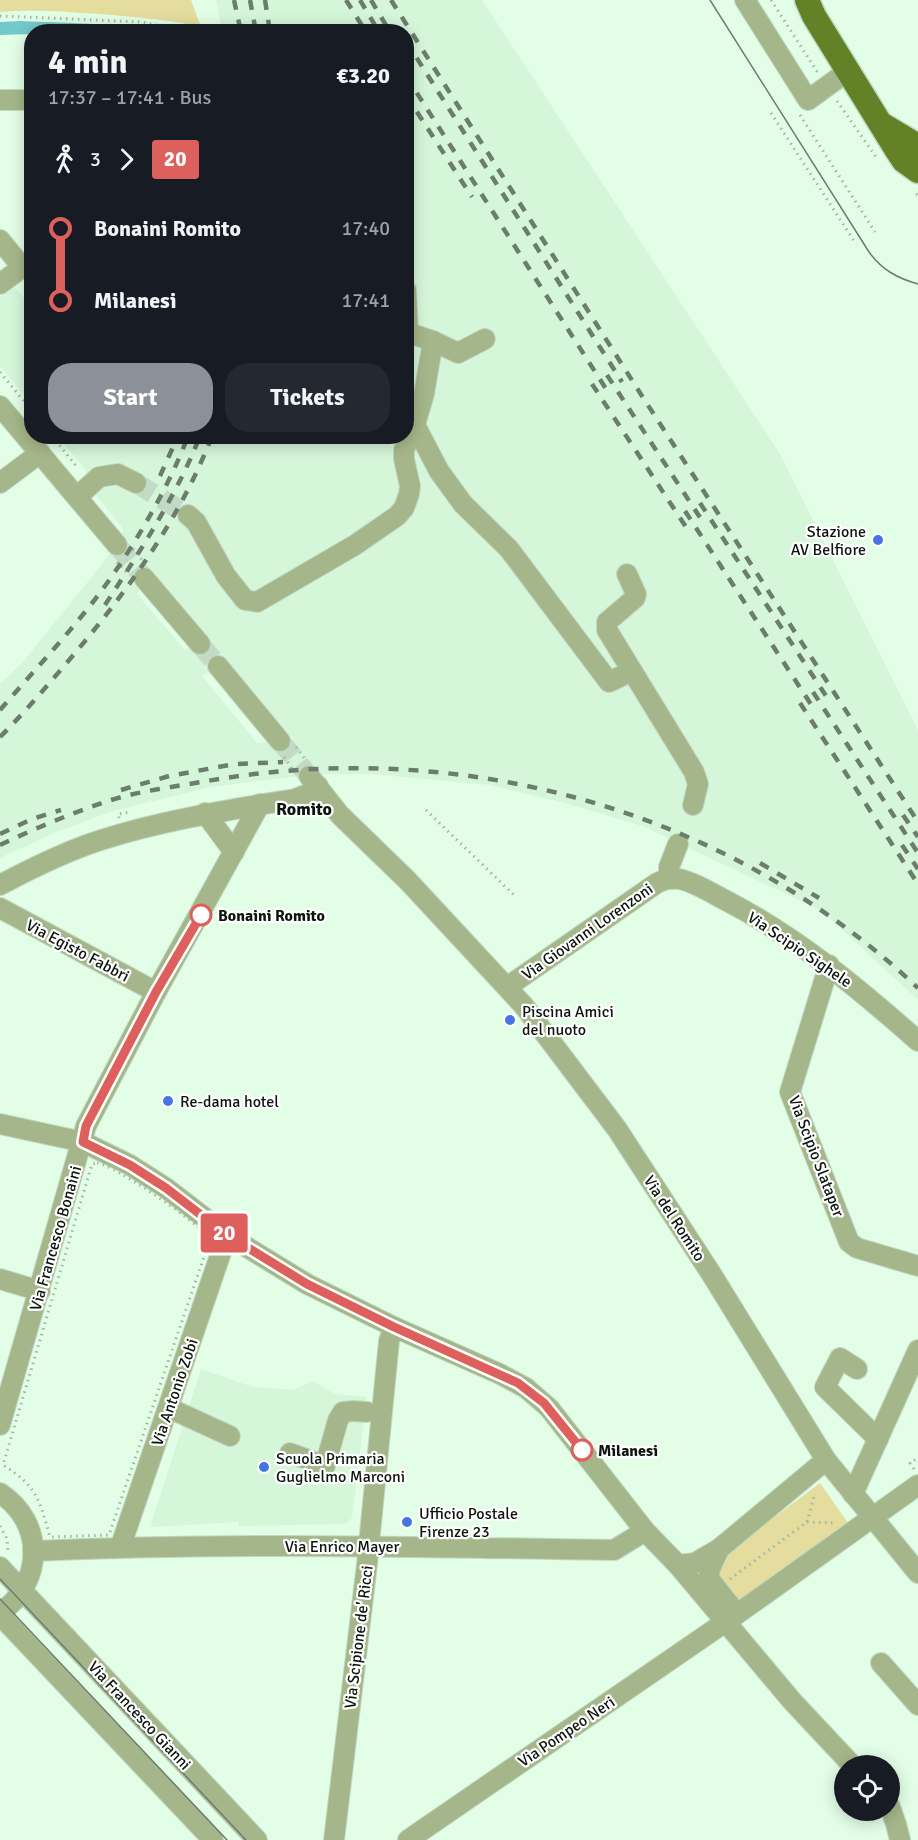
<!DOCTYPE html>
<meta charset="utf-8">
<style>
:root{--surface:#171b24;--page:#242831;--text:#f1f3f6;--muted:#9ea1a6;--accent:#8c9099}
body{margin:0;font-family:Signika,sans-serif;background:var(--page);color:var(--text);height:100vh;display:flex;flex-direction:column;font-size:22px;white-space:nowrap}
*{box-sizing:border-box;margin:0}
p{font-size:20px;color:var(--muted)}
.icon{flex:none;width:33px;height:33px;fill:none;stroke:currentColor;stroke-width:2;stroke-linecap:round;stroke-linejoin:round}
.map{position:relative;flex:1;overflow:hidden}
.sheet{position:absolute;left:24px;top:24px;width:390px;height:420px;display:flex;flex-direction:column;background:var(--surface);border-radius:24px;box-shadow:0 3px 15px #0003}
.sheet>*{flex:none}
.badge{padding:0 12px;border-radius:4px;font-size:21px;line-height:39px}
.controls{position:absolute;left:834px;top:1755px;display:grid;gap:12px}
.controls a{display:grid;place-items:center;width:66px;height:66px;border-radius:50%;background:var(--surface);box-shadow:0 3px 15px #0003;font-size:30px}
.map>.badge{position:absolute;translate:-50% -50%;box-shadow:0 0 0 3px #fff}
.legs{display:flex;align-items:center;gap:9px;height:66px;padding:0 24px;font-size:20px}
.legs p{margin-inline-start:auto}
.head{display:flex;align-items:center;justify-content:space-between;height:102px;padding:0 24px}
h1{font-size:33px;font-weight:700;line-height:45px}
.button{display:flex;gap:12px;margin-top:auto;padding:12px 24px}
.button a{flex:1;height:69px;border-radius:24px;background:var(--accent);color:#fff;font-size:24px;font-weight:700;line-height:69px;text-align:center}
.button a+a{background:var(--page);color:var(--text)}
ul{padding:0 24px;list-style:none}
li{display:flex;align-items:center;gap:21px;height:72px;font-size:22px}
li i{display:grid;place-items:center;width:9px;height:100%;margin:0 8px;background:currentColor}
li i::after{content:'';width:15px;height:15px;margin:-8px;border:4px solid;border-radius:50%;background:var(--surface)}
li p{margin-inline-start:auto}
li:first-child i{background:linear-gradient(#0000 50%,currentColor 0)}
li:last-child i{background:linear-gradient(currentColor 50%,#0000 0)}
.map>svg:first-child{display:block}
.built{fill:#d5f6d9;fill-rule:evenodd}
.green{fill:#e4dd9e}
.water{fill:#73c9c9}
.lines{fill:none;stroke-linecap:round;stroke-linejoin:round}
.minor-tunnel{stroke:#c3dbc6;stroke-width:20;stroke-dasharray:20 10;stroke-linecap:butt}
.minor-casing{stroke:#c1d9c4;stroke-width:22}
.major-casing{stroke:#c1d9c4;stroke-width:27}
.path{stroke:#a1b7a4;stroke-width:3;stroke-dasharray:1.5 4.5;stroke-linecap:butt}
.minor{stroke:#a5b78a;stroke-width:20}
.major{stroke:#638126;stroke-width:24}
.tram{stroke:#6c7d6e;stroke-width:1.5}
.rail{stroke:#6c7d6e;stroke-width:4.5;stroke-dasharray:10 10;stroke-linecap:butt}
.line-1-casing{stroke:#fff;stroke-width:14}
.line-1{stroke:#de605c;stroke-width:9}
.poi-dot{fill:#4574e5;stroke:#fff;stroke-width:2}
.stop-1-dot{fill:#fff;stroke:#de605c;stroke-width:3}
.labels{text-anchor:middle;stroke-width:4.5;stroke-linejoin:round;paint-order:stroke}
.poi-label{font-size:16px;fill:#0c150d;stroke:#fff;text-anchor:start}
.stop-label{font-size:16px;font-weight:bold;fill:#0c150d;stroke:#fff;text-anchor:start}
.street-label{font-size:16px;fill:#0c150d;stroke:#fff}
.neighbourhood-label{font-size:18px;font-weight:bold;fill:#0c150d;stroke:#fff}
</style>
<div class="map">
<svg width="918" height="1840" viewBox="0 0 918 1840">
<rect width="100%" height="100%" fill="#e3fee7"/>
<g class="built">
<path d="M 216,0 L 482,0 L 780,454 L 918,730 L 918,1000 L 822,911 L 642,826 L 565,803 L 490,785 L 370,774 L 314,774 L 211,787 L 113,811 L 56,832 L 0,858 L 0,684 L 23,662 L 106,559 L 124,530 L 95,494 L 84,468 L 58,437 L 406,436 L 406,32 L 222,31 ZM 151,572 L 206,638 L 185,650 L 137,594 ZM 227,660 L 293,739 L 293,740 L 257,743 L 202,676 Z"/>
<polygon points="14,286 31,307 31,404 0,366 0,297"/>
<polygon points="201,1369 253,1387 294,1390 313,1381 335,1394 367,1397 352,1518 344,1524 239,1526 239,1522 152,1527 151,1524"/>
</g>
<g class="green">
<path d="M 0,0 L 191,0 L 201,27 C 167,19 133,17 99,14 C 66,12 33,9 0,12 Z"/>
<polygon points="820,1483 848,1523 738,1602 714,1574 728,1552"/>
</g>
<path class="water" d="M 20,21 C 66,23 112,23 157,31 L 32,32 L 31,34 L 0,35 L 0,22 Z"/>
<g class="lines">
<g class="minor-tunnel">
<polyline points="136,483 188,515"/>
<polyline points="117,545 144,578"/>
<polyline points="200,644 218,666"/>
<polyline points="280,741 309,776"/>
</g>
<defs>
<g id="minor">
<polyline points="745,0 808,100 848,71"/>
<polyline points="0,100 32,100"/>
<polyline points="0,240 22,267"/>
<polyline points="0,284 32,260"/>
<polyline points="406,290 408,333"/>
<polyline points="406,332 433,341 424,394 415,425"/>
<polyline points="433,341 458,353 485,339"/>
<polyline points="0,406 117,545"/>
<polyline points="0,483 40,453"/>
<polyline points="77,497 99,477 118,474 136,483"/>
<polyline points="188,515 196,522 226,576 245,600 257,602 355,545 397,516 404,508 409,494 410,486 404,459 404,450 415,425 439,471 463,504 509,549 609,682 632,671"/>
<polyline points="627,574 636,594 635,598 607,622 607,630 694,772 698,784 693,805"/>
<polyline points="144,578 200,644"/>
<polyline points="218,666 280,741"/>
<polyline points="309,776 340,815 408,881 524,1006 617,1129 712,1275 826,1460 918,1573"/>
<polyline points="205,813 234,852"/>
<polyline points="669,879 669,867 678,844"/>
<path d="M 0,885 C 32,868 66,851 101,840 C 164,820 229,810 295,799 L 308,794 L 318,786"/>
<polyline points="0,908 156,992"/>
<polyline points="829,965 790,1092 849,1242 857,1248 918,1266"/>
<path d="M 507,987 L 657,883 C 664,879 671,878 679,879 C 695,882 711,893 725,900 C 797,937 858,988 918,1041"/>
<polyline points="0,1124 83,1142 130,1165 166,1188 227,1235 307,1284 394,1327 500,1374 526,1388 549,1408 645,1531 678,1565 792,1701 853,1766"/>
<polyline points="0,1279 40,1291"/>
<polyline points="857,1369 840,1358 825,1387 878,1439"/>
<polyline points="169,1408 230,1436"/>
<polyline points="0,1425 86,1126 156,992 260,804"/>
<polyline points="290,1453 325,1466 338,1420 343,1412 354,1411 367,1412"/>
<path d="M 0,1493 C 45,1523 44,1582 0,1613"/>
<polyline points="853,1494 918,1350"/>
<polyline points="120,1548 227,1235"/>
<polyline points="719,1549 709,1571 710,1580 737,1614"/>
<path d="M 33,1551 C 227,1542 420,1547 614,1550 L 645,1531"/>
<polyline points="678,1565 695,1563 719,1549 826,1460"/>
<polyline points="0,1567 257,1840"/>
<polyline points="0,1615 213,1840"/>
<polyline points="881,1663 918,1705"/>
<polyline points="890,1807 896,1824 900,1840"/>
<polyline points="334,1840 367,1564 389,1341 394,1327"/>
<polyline points="408,1840 737,1614 918,1485"/>
</g>
<g id="major">
<polyline points="807,0 814,16 896,149 904,161 918,171"/>
<polyline points="883,125 918,146"/>
</g>
</defs>
<use href="#minor" class="minor-casing"/>
<use href="#major" class="major-casing"/>
<g class="path">
<polyline points="771,0 818,73"/>
<polyline points="0,16 141,22 192,32"/>
<polyline points="837,101 876,157"/>
<polyline points="771,113 856,244"/>
<polyline points="800,115 875,232"/>
<polyline points="916,194 918,195"/>
<polyline points="0,372 32,411"/>
<polyline points="52,436 77,467"/>
<polyline points="133,549 144,562"/>
<polyline points="117,562 127,573"/>
<polyline points="296,747 305,759"/>
<polyline points="284,757 294,771"/>
<polyline points="426,810 515,896"/>
<polyline points="119,818 118,814 130,812"/>
<path d="M 97,1163 C 113,1164 194,1220 205,1234 C 206,1235 208,1240 209,1242 L 109,1535 L 50,1537 C 40,1501 37,1486 3,1465 L 92,1164 Z"/>
<polyline points="914,1469 910,1463 918,1458"/>
<polyline points="807,1522 836,1523"/>
<polyline points="0,1526 7,1539 8,1552"/>
<polyline points="730,1579 807,1522 815,1493"/>
<polyline points="890,1783 896,1791"/>
</g>
<use href="#minor" class="minor"/>
<use href="#major" class="major"/>
<g class="tram">
<path d="M 710,0 L 869,252 C 882,270 897,278 918,284"/>
<polyline points="0,1579 246,1840"/>
<polyline points="0,1599 227,1840"/>
</g>
<g class="rail">
<polyline points="234,0 241,32"/>
<polyline points="250,0 256,32"/>
<polyline points="265,0 270,32"/>
<polyline points="346,0 366,32"/>
<polyline points="360,0 379,32"/>
<polyline points="371,0 390,32"/>
<polyline points="391,0 642,396 918,822"/>
<polyline points="406,41 622,382"/>
<polyline points="406,76 608,392"/>
<polyline points="406,95 472,197"/>
<polyline points="607,375 701,519"/>
<polyline points="592,384 686,527"/>
<polyline points="160,476 178,436"/>
<polyline points="700,503 828,699"/>
<polyline points="685,511 814,709"/>
<path d="M 105,605 C 140,551 176,497 200,436"/>
<polyline points="813,692 918,853"/>
<polyline points="800,703 918,884"/>
<path d="M 0,710 C 31,674 64,639 93,602 C 128,557 168,490 188,436"/>
<path d="M 0,737 C 25,712 47,686 70,659 C 127,592 180,519 212,436"/>
<polyline points="121,790 169,776 235,764 283,762"/>
<polyline points="903,815 918,837"/>
<polyline points="0,834 32,819 61,810"/>
<path d="M 0,845 C 34,829 69,814 105,802 C 137,791 174,787 207,781 C 462,736 729,810 918,988"/>
<polyline points="902,845 918,869"/>
<polyline points="760,863 819,898"/>
</g>
</g>
<g class="lines">
<defs>
<polyline id="line-1" points="201,915 156,992 86,1126 83,1142 130,1165 166,1188 227,1235 307,1284 394,1327 518,1383 544,1403 582,1450"/>
</defs>
<use href="#line-1" class="line-1-casing"/>
<use href="#line-1" class="line-1"/>
</g>
<g class="poi-dot">
<circle cx="878" cy="540" r="6"/>
<circle cx="510" cy="1020" r="6"/>
<circle cx="168" cy="1101" r="6"/>
<circle cx="264" cy="1467" r="6"/>
<circle cx="407" cy="1522" r="6"/>
</g>
<g class="stop-1-dot">
<circle cx="201" cy="915" r="10"/>
<circle cx="582" cy="1450" r="10"/>
</g>
<g class="labels">
<g class="poi-label">
<text x="866" y="537" text-anchor="end">Stazione<tspan x="866" dy="18">AV Belfiore</tspan></text>
<text x="522" y="1017">Piscina Amici<tspan x="522" dy="18">del nuoto</tspan></text>
<text x="180" y="1107">Re-dama hotel</text>
<text x="276" y="1464">Scuola Primaria<tspan x="276" dy="18">Guglielmo Marconi</tspan></text>
<text x="419" y="1519">Ufficio Postale<tspan x="419" dy="18">Firenze 23</tspan></text>
</g>
<g class="stop-label">
<text x="218" y="921">Bonaini Romito</text>
<text x="598" y="1456">Milanesi</text>
</g>
<g class="street-label">
<text transform="translate(587 931) rotate(-35)" y="6">Via Giovanni Lorenzoni</text>
<text transform="translate(800 949) rotate(34)" y="6">Via Scipio Sighele</text>
<text transform="translate(78 950) rotate(28)" y="6">Via Egisto Fabbri</text>
<text transform="translate(817 1156) rotate(69)" y="6">Via Scipio Slataper</text>
<text transform="translate(675 1218) rotate(57)" y="6">Via del Romito</text>
<text transform="translate(55 1238) rotate(-74)" y="6">Via Francesco Bonaini</text>
<text transform="translate(174 1392) rotate(-71)" y="6">Via Antonio Zobi</text>
<text x="342" y="1552">Via Enrico Mayer</text>
<text transform="translate(358 1637) rotate(-83)" y="6">Via Scipione de' Ricci</text>
<text transform="translate(140 1715) rotate(47)" y="6">Via Francesco Gianni</text>
<text transform="translate(566 1731) rotate(-34)" y="6">Via Pompeo Neri</text>
</g>
<g class="neighbourhood-label">
<text x="304" y="815">Romito</text>
</g>
</g>
</svg>
<div class="controls">
<a><svg class="icon" aria-label="locate" viewBox="0 0 24 24"><circle cx="12" cy="12" r="6"/><path d="M12 2v4M12 18v4M2 12h4M18 12h4"/></svg></a>
</div>
<b class="badge" style="left:224px;top:1233px;background:#de605c;color:#fff">20</b>
<section class="sheet">
<div class="head"><div><h1>4 min</h1><p>17:37 – 17:41 · Bus</p></div><b>€3.20</b></div>
<div class="legs"><svg class="icon" aria-label="walk" viewBox="0 0 24 24"><circle cx="13" cy="4" r="2"/><path d="M13 8l-2 6 4 7M11 14l-3 7M7 12l3-4h3l4 4"/></svg>3<svg class="icon" aria-label="forward" viewBox="0 0 24 24"><path d="M9 5l7 7-7 7"/></svg><b class="badge" style="background:#de605c;color:#fff">20</b></div>
<ul>
<li><i style="color:#de605c"></i><b>Bonaini Romito</b><p>17:40</p></li>
<li><i style="color:#de605c"></i><b>Milanesi</b><p>17:41</p></li>
</ul>
<div class="button"><a>Start</a><a>Tickets</a></div>
</section>
</div>
